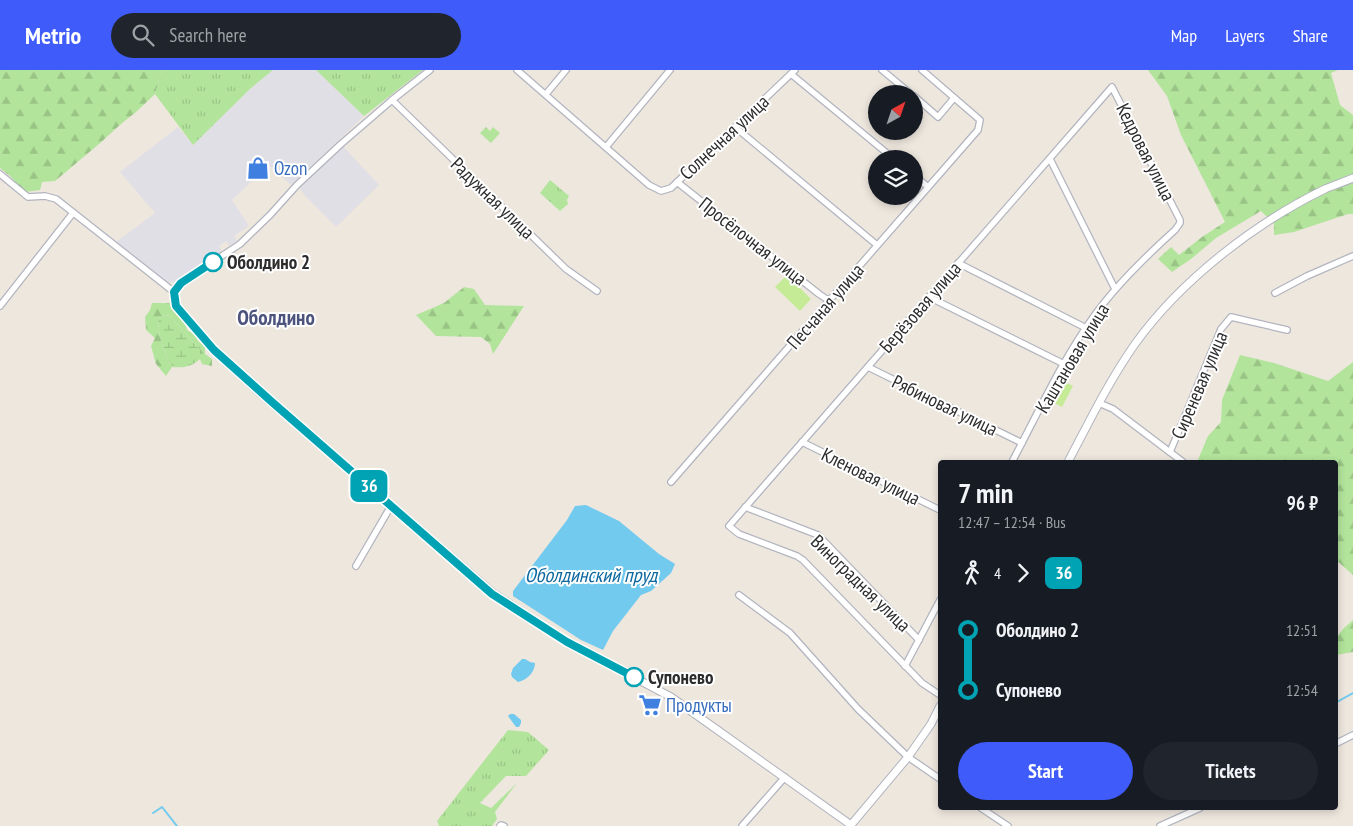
<!DOCTYPE html>
<meta charset="utf-8">
<style>
:root{--surface:#171b24;--page:#20242c;--text:#f1f3f6;--muted:#9ea1a6;--accent:#3f5cfa}
body{margin:0;font-family:"PT Sans Narrow",sans-serif;background:var(--page);color:var(--text);height:100vh;display:flex;flex-direction:column;font-size:19px;white-space:nowrap}
*{box-sizing:border-box;margin:0}
p{font-size:16px;color:var(--muted)}
.icon{flex:none;width:28px;height:28px;fill:none;stroke:currentColor;stroke-width:2;stroke-linecap:round;stroke-linejoin:round}
.map{position:relative;flex:1;overflow:hidden}
.panel{position:absolute;left:938px;top:390px;width:400px;height:350px;display:flex;flex-direction:column;background:var(--surface);border-radius:5px;box-shadow:0 2px 8px #0003}
.panel>*{flex:none}
.badge{padding:0 10px;border-radius:8px;font-size:18px;line-height:32px}
.needle{width:32px;rotate:40deg}
.controls{position:absolute;left:868px;top:15px;display:grid;gap:10px}
.controls a{display:grid;place-items:center;width:55px;height:55px;border-radius:50%;background:var(--surface);box-shadow:0 2px 8px #0003;font-size:25px}
.map>.badge{position:absolute;translate:-50% -50%;box-shadow:0 0 0 2px #fff}
.legs{display:flex;align-items:center;gap:8px;height:55px;padding:0 20px;font-size:16px}
.legs p{margin-inline-start:auto}
.summary{display:flex;align-items:center;justify-content:space-between;height:85px;padding:0 20px}
h1{font-size:28px;font-weight:700;line-height:38px}
.primary-button{display:flex;gap:10px;margin-top:auto;padding:10px 20px}
.primary-button a{flex:1;height:58px;border-radius:30px;background:var(--accent);color:#fff;font-size:20px;font-weight:700;line-height:58px;text-align:center}
.primary-button a+a{background:var(--page);color:var(--text)}
ul{padding:0 20px;list-style:none}
li{display:flex;align-items:center;gap:18px;height:60px;font-size:19px}
li i{display:grid;place-items:center;width:8px;height:100%;margin:0 6px;background:currentColor}
li i::after{content:'';width:12px;height:12px;margin:-6px;border:4px solid;border-radius:50%;background:var(--surface)}
li p{margin-inline-start:auto}
li:first-child i{background:linear-gradient(#0000 50%,currentColor 0)}
li:last-child i{background:linear-gradient(currentColor 50%,#0000 0)}
header{display:flex;align-items:center;gap:30px;box-sizing:border-box;height:70px;padding:0 25px;background:var(--accent);color:#fff}
header strong{font-size:24px}
nav{display:flex;gap:28px;margin-inline-start:auto;font-size:18px}
.search{width:350px;height:45px;background:var(--page);display:flex;align-items:center;gap:12px;box-sizing:border-box;padding:0 18px;border-radius:28px;color:var(--muted);font-size:19px}
.map>svg:first-child{display:block}
.industrial{fill:#e1dfe6}
.grass{fill:url(#grass-tufts)}
.forest{fill:url(#forest-firs)}
.wetland{fill:url(#wetland-marsh)}
.pitch{fill:#c5eb97}
.water{fill:#72caef}
.lines{fill:none;stroke-linecap:round;stroke-linejoin:round}
.stream{stroke:#72caef;stroke-width:2}
.minor-casing{stroke:#b2b4bf;stroke-width:8}
.tertiary-casing{stroke:#b2b4bf;stroke-width:9}
.minor{stroke:#fff;stroke-width:5.5}
.tertiary{stroke:#fff;stroke-width:7}
.line-1-casing{stroke:#fff;stroke-width:11}
.line-1{stroke:#00a3b4;stroke-width:8}
.stop-1-dot{fill:#fff;stroke:#00a3b4;stroke-width:2.5}
.labels{text-anchor:middle;stroke-width:4;stroke-linejoin:round;paint-order:stroke}
.street-label{font-size:19px;fill:#2c2c2c;stroke:#fff}
.shop-label{font-size:19px;fill:#366cbe;stroke:#fff;text-anchor:start}
.stop-label{font-size:19px;font-weight:bold;fill:#2c2c2c;stroke:#fff;text-anchor:start}
.water-label{font-size:20px;font-style:italic;fill:#0d689f;stroke:#fff}
.quarter-label{font-size:21px;font-weight:bold;fill:#4c537d;stroke:#fff}
</style>
<header>
<strong>Metrio</strong>
<div class="search"><svg class="icon" aria-label="search" viewBox="0 0 24 24"><circle cx="10" cy="10" r="6"/><path d="M15 15l6 6"/></svg>Search here</div>
<nav><a>Map</a><a>Layers</a><a>Share</a></nav>
</header>
<div class="map">
<svg width="1353" height="756" viewBox="0 0 1353 756">
<defs>
<pattern id="grass-tufts" width="24" height="20" patternUnits="userSpaceOnUse" patternTransform="scale(1.25)"><rect width="24" height="20" fill="#b2e49b"/><path d="M3 7l-1-3M5 7V3M7 7l1-3M15 17l-1-3M17 17v-4M19 17l1-3" fill="none" stroke="#99c486"/></pattern>
<pattern id="forest-firs" width="22" height="20" patternUnits="userSpaceOnUse" patternTransform="scale(1.25)"><rect width="22" height="20" fill="#b2e49b"/><path d="M5 1l3.5 6h-7zM16 11l3.5 6h-7z" fill="#99c486"/></pattern>
<pattern id="wetland-marsh" width="20" height="14" patternUnits="userSpaceOnUse" patternTransform="scale(1.25)"><rect width="20" height="14" fill="#b2e49b"/><path d="M1 5h8M5 5V1M11 12h8M15 12V8" fill="none" stroke="#99c486"/></pattern>
</defs>
<rect width="100%" height="100%" fill="#eee7de"/>
<g class="industrial">
<polygon points="273,0 316,0 364,46 291,115 269,95 232,130 249,156 234,166 237,171 229,176 226,171 219,176 222,181 177,213 165,212 116,172 155,143 120,102 178,57 193,75 251,18"/>
<polygon points="341,74 379,115 336,157 306,127 297,115"/>
</g>
<g class="grass">
<polygon points="160,0 273,0 251,18 193,75 155,24 161,3"/>
<polygon points="316,0 423,0 364,46"/>
<polygon points="486,57 490,61 493,57 500,63 491,73 480,63"/>
<polygon points="550,110 569,126 567,130 568,134 560,141 540,123"/>
<polygon points="508,660 528,662 549,680 526,706 506,706 480,733 491,738 517,713 495,742 497,749 492,756 438,756 439,755 437,751"/>
</g>
<g class="forest">
<polygon points="0,0 160,0 161,3 155,24 136,42 121,54 99,74 55,111 42,112 40,120 25,122 10,106 0,98"/>
<polygon points="410,0 416,0 396,17 389,15"/>
<polygon points="1148,0 1338,0 1331,3 1340,35 1353,45 1353,144 1348,144 1294,162 1274,165 1274,154 1261,141 1216,168 1191,189 1172,202 1158,189 1171,177 1179,185 1202,167 1225,152 1181,65 1167,26"/>
<polygon points="464,217 474,219 485,235 524,236 493,284 490,274 481,267 436,266 416,245 444,233"/>
<path d="M 152,233 L 169,233 L 176,244 L 183,247 L 187,260 L 195,265 L 198,271 L 205,276 L 205,284 L 212,289 L 212,296 L 202,294 L 200,289 L 200,280 L 169,245 L 158,248 C 158,266 164,282 172,297 L 166,306 L 156,294 L 151,276 L 155,268 L 146,260 L 145,247 L 150,240 Z"/>
<polygon points="1240,285 1274,293 1328,311 1353,292 1353,505 1335,489 1335,392 1197,392 1208,366 1221,352 1222,330"/>
<path d="M 1353,550 L 1353,582 L 1336,585 C 1332,567 1341,561 1353,550 Z"/>
</g>
<path class="wetland" d="M 169,245 L 200,280 L 200,289 C 191,297 184,298 172,297 C 164,282 158,266 158,248 Z"/>
<g class="pitch">
<polygon points="787,205 811,229 800,241 775,217"/>
<polygon points="1061,310 1073,316 1062,337 1050,331"/>
</g>
<g class="water">
<polygon points="586,435 619,451 659,484 675,494 671,503 651,521 641,525 613,561 603,580 581,570 513,526 513,521 567,450 575,436"/>
<path d="M 522,589 L 525,589 L 530,592 L 535,593 C 535,602 527,610 518,612 L 512,607 L 511,604 L 513,598 Z"/>
<polygon points="510,644 514,644 521,650 521,653 519,657 516,657 508,646"/>
</g>
<g class="lines">
<g class="stream">
<polyline points="1335,633 1353,623"/>
<polyline points="153,743 162,737 177,756"/>
</g>
<defs>
<g id="minor">
<polyline points="517,0 649,115 661,121 671,118 795,0"/>
<polyline points="882,0 911,24"/>
<polyline points="791,4 894,89"/>
<polyline points="546,24 566,0"/>
<polyline points="914,26 938,47 954,28"/>
<polyline points="392,30 566,199 597,221"/>
<polyline points="735,57 877,175"/>
<polyline points="606,77 670,0"/>
<polyline points="1050,89 1115,219"/>
<polyline points="0,104 28,127 45,126 56,129 174,222 181,213 240,174 270,145 297,115 341,74 392,30 430,0"/>
<polyline points="914,105 928,117"/>
<polyline points="677,112 819,224 828,230"/>
<polyline points="958,193 1086,258"/>
<polyline points="1275,223 1307,206 1353,186"/>
<polyline points="929,227 1064,294"/>
<polyline points="0,236 73,143"/>
<polyline points="868,297 1022,373"/>
<polyline points="1099,333 1113,339 1183,392"/>
<polyline points="802,372 940,440"/>
<polyline points="1170,382 1221,259 1231,247 1287,260"/>
<polyline points="671,412 978,60 980,50 922,0"/>
<polyline points="745,437 818,465 919,570"/>
<polyline points="356,496 391,436"/>
<polyline points="739,525 790,563 858,639 908,687 940,709"/>
<polyline points="905,596 940,530"/>
<path d="M 940,625 L 922,613 L 803,490 L 797,486 L 739,464 L 729,456 L 1112,17 L 1180,150 L 1180,153 L 1175,160 C 1145,187 1117,214 1094,246 C 1062,290 1037,345 1012,392"/>
<polyline points="1335,674 1353,665"/>
<polyline points="981,738 1008,756"/>
<polyline points="500,756 501,755 504,756"/>
<polyline points="742,756 785,707"/>
<polyline points="1160,756 1200,738"/>
</g>
<g id="tertiary">
<polyline points="174,222 176,236 214,280 257,320 493,523 567,572 671,627 851,755 908,687 931,654 940,636"/>
<path d="M 1068,392 C 1089,352 1109,311 1135,274 C 1181,210 1255,153 1325,119 C 1334,115 1344,112 1353,108"/>
</g>
</defs>
<use href="#minor" class="minor-casing"/>
<use href="#tertiary" class="tertiary-casing"/>
<use href="#minor" class="minor"/>
<use href="#tertiary" class="tertiary"/>
</g>
<g class="lines">
<defs>
<polyline id="line-1" points="213,192 181,213 174,222 176,236 214,280 272,332 492,524 567,572 634,607"/>
</defs>
<use href="#line-1" class="line-1-casing"/>
<use href="#line-1" class="line-1"/>
</g>
<defs>
<symbol id="shop-bare" viewBox="-9 -9 18 18"><path d="M-5-2.5h2.3a2.7 3.5 0 0 1 5.4 0H5L5.5 6h-11ZM-1.5-2.5h3a1.5 2.3 0 0 0-3 0Z" fill="#3f7fe0" stroke="#fff" stroke-width="2.5" paint-order="stroke"/></symbol>
<symbol id="supermarket-bare" viewBox="-9 -9 18 18"><path d="M-6-5.5h2.5l.6 2H6L4.5 2H-2.5L-4.4-4H-6ZM-1.5 3.2a1.3 1.3 0 1 0 .1 0ZM3 3.2a1.3 1.3 0 1 0 .1 0Z" fill="#3f7fe0" stroke="#fff" stroke-width="2.5" paint-order="stroke"/></symbol>
</defs>
<g fill-rule="evenodd">
<use href="#shop-bare" x="242" y="82" width="32" height="32"/>
<use href="#supermarket-bare" x="634" y="619" width="32" height="32"/>
</g>
<g class="stop-1-dot">
<circle cx="213" cy="192" r="9"/>
<circle cx="634" cy="607" r="9"/>
</g>
<g class="labels">
<g class="street-label">
<text transform="translate(724 67) rotate(-43)" y="7">Солнечная улица</text>
<text transform="translate(1146 82) rotate(63)" y="7">Кедровая улица</text>
<text transform="translate(493 128) rotate(44)" y="7">Радужная улица</text>
<text transform="translate(753 171) rotate(38)" y="7">Просёлочная улица</text>
<text transform="translate(825 236) rotate(-49)" y="7">Песчаная улица</text>
<text transform="translate(920 237) rotate(-49)" y="7">Берёзовая улица</text>
<text transform="translate(1072 288) rotate(-59)" y="7">Каштановая улица</text>
<text transform="translate(1199 315) rotate(-67)" y="7">Сиреневая улица</text>
<text transform="translate(945 335) rotate(26)" y="7">Рябиновая улица</text>
<text transform="translate(871 406) rotate(26)" y="7">Кленовая улица</text>
<text transform="translate(861 513) rotate(44)" y="7">Виноградная улица</text>
</g>
<g class="shop-label">
<text x="274" y="105">Ozon</text>
<text x="666" y="642">Продукты</text>
</g>
<g class="stop-label">
<text x="227" y="199">Оболдино 2</text>
<text x="648" y="614">Супонево</text>
</g>
<g class="water-label">
<text x="591" y="512">Оболдинский пруд</text>
</g>
<g class="quarter-label">
<text x="276" y="255">Оболдино</text>
</g>
</g>
</svg>
<div class="controls">
<a><svg class="needle" viewBox="-14 -14 28 28"><path d="M0-13l5 13h-10z" fill="#e53935"/><path d="M0 13l5-13h-10z" fill="#9ea1a6"/></svg></a>
<a><svg class="icon" aria-label="layers" viewBox="0 0 24 24"><path d="M12 4l9 5-9 5-9-5zM3 14l9 5 9-5"/></svg></a>
</div>
<b class="badge" style="left:369px;top:416px;background:#00a3b4;color:#fff">36</b>
<section class="panel">
<div class="summary"><div><h1>7 min</h1><p>12:47 – 12:54 · Bus</p></div><b>96 ₽</b></div>
<div class="legs"><svg class="icon" aria-label="walk" viewBox="0 0 24 24"><circle cx="13" cy="4" r="2"/><path d="M13 8l-2 6 4 7M11 14l-3 7M7 12l3-4h3l4 4"/></svg>4<svg class="icon" aria-label="forward" viewBox="0 0 24 24"><path d="M9 5l7 7-7 7"/></svg><b class="badge" style="background:#00a3b4;color:#fff">36</b></div>
<ul>
<li><i style="color:#00a3b4"></i><b>Оболдино 2</b><p>12:51</p></li>
<li><i style="color:#00a3b4"></i><b>Супонево</b><p>12:54</p></li>
</ul>
<div class="primary-button"><a>Start</a><a>Tickets</a></div>
</section>
</div>
